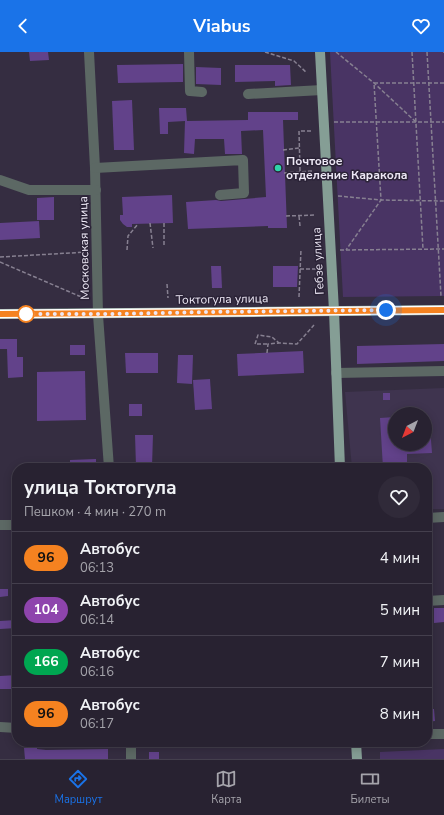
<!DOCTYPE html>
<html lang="ru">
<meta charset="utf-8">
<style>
:root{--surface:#282231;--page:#302a39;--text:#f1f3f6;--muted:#a5a4ab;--line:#443f4d;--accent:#1a73e8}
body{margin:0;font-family:"Nunito Sans",sans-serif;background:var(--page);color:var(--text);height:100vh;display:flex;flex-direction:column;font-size:15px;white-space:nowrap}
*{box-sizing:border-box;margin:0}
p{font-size:13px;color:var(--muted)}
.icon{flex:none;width:22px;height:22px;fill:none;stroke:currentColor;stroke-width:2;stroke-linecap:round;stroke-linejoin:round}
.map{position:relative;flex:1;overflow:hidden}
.drawer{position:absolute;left:12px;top:411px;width:420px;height:284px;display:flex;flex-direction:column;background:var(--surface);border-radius:16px;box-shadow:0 2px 10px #0003,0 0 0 1px var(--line)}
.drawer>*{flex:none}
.badge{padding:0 8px;border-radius:13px;font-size:14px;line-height:26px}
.needle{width:26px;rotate:222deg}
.fabs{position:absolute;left:388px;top:355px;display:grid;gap:8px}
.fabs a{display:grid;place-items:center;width:44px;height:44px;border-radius:50%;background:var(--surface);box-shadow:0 2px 10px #0003,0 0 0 1px var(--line);font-size:20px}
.you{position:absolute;width:20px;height:20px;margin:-10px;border:3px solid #fff;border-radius:50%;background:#1a73e8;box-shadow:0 0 0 6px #1a73e833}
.map>.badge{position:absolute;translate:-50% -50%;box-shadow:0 0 0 2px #fff}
.round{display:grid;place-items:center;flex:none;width:42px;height:42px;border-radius:21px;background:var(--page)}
.overview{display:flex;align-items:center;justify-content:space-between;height:68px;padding:0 12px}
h1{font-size:19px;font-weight:700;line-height:30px}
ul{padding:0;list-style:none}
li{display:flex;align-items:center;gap:12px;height:52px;padding:0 12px;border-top:1px solid var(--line)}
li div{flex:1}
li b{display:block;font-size:15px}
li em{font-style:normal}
li .badge{min-width:44px;font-weight:700;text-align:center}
header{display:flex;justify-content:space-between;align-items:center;height:52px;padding:0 12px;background:var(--accent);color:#fff;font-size:18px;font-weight:700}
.dock{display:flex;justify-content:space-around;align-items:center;height:56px;border-top:1px solid var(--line);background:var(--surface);font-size:11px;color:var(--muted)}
.dock a{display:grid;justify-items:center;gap:2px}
.dock .current{color:var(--accent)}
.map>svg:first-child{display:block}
.built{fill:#3f344f;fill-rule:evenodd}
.green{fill:#493464}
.building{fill:#62428a}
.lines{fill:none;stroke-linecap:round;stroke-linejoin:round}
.path{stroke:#878091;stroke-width:1.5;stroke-dasharray:4 2;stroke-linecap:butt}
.minor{stroke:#5c6864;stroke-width:10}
.major{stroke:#859e95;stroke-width:10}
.line-casing{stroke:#fff;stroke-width:9}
.line{stroke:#f58220;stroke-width:6}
.walk{stroke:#ede8f5;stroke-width:4;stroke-dasharray:0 7.2}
.poi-dot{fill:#2fd4aa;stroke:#2b2337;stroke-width:1.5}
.stop-dot{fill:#fff;stroke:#f58220;stroke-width:2}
.labels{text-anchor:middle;stroke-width:3;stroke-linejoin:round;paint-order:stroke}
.poi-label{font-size:12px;font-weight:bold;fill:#ede8f5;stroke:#2b2337;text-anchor:start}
.street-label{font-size:12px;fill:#ede8f5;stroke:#2b2337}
</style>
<header><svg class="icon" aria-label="back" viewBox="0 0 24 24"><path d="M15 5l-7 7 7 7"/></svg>Viabus<svg class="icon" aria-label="heart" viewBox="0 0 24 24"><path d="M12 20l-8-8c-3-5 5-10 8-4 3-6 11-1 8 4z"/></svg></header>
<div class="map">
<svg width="444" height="707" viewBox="0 0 444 707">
<rect width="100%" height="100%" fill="#352d41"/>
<path class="built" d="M 444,336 L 444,457 L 427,457 L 427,416 L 352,416 L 345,340 ZM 395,362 L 425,362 L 425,392 L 395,392 Z"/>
<g class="green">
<polygon points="330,0 444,0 444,244 343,245"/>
<polygon points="444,697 444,707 380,707 380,700"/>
</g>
<g class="building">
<polygon points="29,0 48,0 49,8 30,9"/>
<polygon points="183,12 183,30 118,31 117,13"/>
<polygon points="235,13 290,13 291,33 275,34 275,29 235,30"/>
<polygon points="196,15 221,16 221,33 196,32"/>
<polygon points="132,48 134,98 114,98 112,49"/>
<polygon points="159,56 186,56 187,69 248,68 248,60 298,60 298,68 283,68 287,176 268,176 268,174 188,177 186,150 216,148 221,149 266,145 263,78 241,79 242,102 225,102 224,87 195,87 194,102 184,101 185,69 168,70 168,82 160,82"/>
<polygon points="172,143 173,171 132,172 132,175 127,175 123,172 120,168 120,163 123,163 122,145"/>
<polygon points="54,145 54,168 37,168 37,146"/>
<polygon points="39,169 40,186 0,188 0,171"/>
<polygon points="211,214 221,214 222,236 212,236"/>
<polygon points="273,214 298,214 297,235 273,235"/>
<polygon points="0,287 17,287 17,305 23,305 23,325 8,326 7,297 0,297"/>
<polygon points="444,292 444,309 357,312 357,294"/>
<rect x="70" y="293" width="15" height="10"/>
<polygon points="303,299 304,321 238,324 237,302"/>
<polygon points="125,301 158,301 158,321 126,321"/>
<polygon points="178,303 193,303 192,332 177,331"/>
<polygon points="85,319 86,368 37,369 37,320"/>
<polygon points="210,327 212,357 195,358 193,328"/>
<rect x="383" y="341" width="7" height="7"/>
<rect x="129" y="352" width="13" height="12"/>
<polygon points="395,365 395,392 425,392 425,375 430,375 432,401 407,402 407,415 383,416 380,366"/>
<polygon points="135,383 153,383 152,414 136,415"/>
<polygon points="96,407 96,416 70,416 70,408"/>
<polygon points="0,537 8,537 8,544 0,545"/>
<polygon points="434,556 444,556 444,570 434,571"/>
<polygon points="16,568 17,576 0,577 0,569"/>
<polygon points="17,623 17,637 0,637 0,624"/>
<polygon points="427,657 434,657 435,669 427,670"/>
<polygon points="24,696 37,696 37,697 46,698 108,697 108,707 25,707"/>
<rect x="149" y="700" width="10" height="7"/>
</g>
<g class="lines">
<g class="path">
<polyline points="265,0 294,9 307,21"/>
<polyline points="336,0 374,31 416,70"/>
<polyline points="412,0 423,197"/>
<polyline points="427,0 441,244"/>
<polyline points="444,0 444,1"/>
<polyline points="444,31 374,31 381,148 444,149"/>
<polyline points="334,70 444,70"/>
<polyline points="283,98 299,96"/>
<polyline points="300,119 299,79 311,79"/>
<polyline points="284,121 313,119"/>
<polyline points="338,144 381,148 346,198"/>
<polyline points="286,164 316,163"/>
<polyline points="299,164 300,174"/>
<polyline points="150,171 153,196"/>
<polyline points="164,171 164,195"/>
<polyline points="127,198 128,184 138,172"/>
<polyline points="340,198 444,197"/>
<polyline points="0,205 88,200"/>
<polyline points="0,210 86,247"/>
<polyline points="300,217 319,217"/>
<polyline points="167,232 168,246"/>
<polyline points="299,245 301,197"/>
<polyline points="267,292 255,292 258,283 272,285 279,291"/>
<polyline points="267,301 268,292 279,291 297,292 314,273"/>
</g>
<g class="minor">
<polyline points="89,0 95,116 98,263 109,416"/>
<polyline points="189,0 190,39 202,40"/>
<polyline points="248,42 322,38"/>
<polyline points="95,116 243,108 244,141 220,143"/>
<polyline points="0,128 29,138 96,138"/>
<polyline points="336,321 444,319"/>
<polyline points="427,466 444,465"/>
<polyline points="0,473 17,473"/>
<polyline points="427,549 444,548"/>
<polyline points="0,675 17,676"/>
<polyline points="427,682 444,682"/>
<polyline points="131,690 131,707"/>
</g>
<g class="major">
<polyline points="320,0 334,259 340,416"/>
<path d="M 0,262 C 148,262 296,259 444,258"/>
<polyline points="356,690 357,707"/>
</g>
</g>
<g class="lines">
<defs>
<path id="line" d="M 0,262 C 148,262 296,259 444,258"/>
</defs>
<use href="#line" class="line-casing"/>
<use href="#line" class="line"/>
<polyline class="walk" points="26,262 111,262 209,260 386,258"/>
</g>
<circle class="poi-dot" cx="278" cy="116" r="4"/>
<circle class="stop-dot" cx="26" cy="262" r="8"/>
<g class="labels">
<g class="poi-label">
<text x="286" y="113">Почтовое<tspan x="286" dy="14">отделение Каракола</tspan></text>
</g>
<g class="street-label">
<text transform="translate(84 196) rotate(-91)" y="4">Московская улица</text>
<text transform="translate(318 209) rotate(-93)" y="4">Гебзе улица</text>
<text transform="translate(222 247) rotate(-1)" y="4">Токтогула улица</text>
</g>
</g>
</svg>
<div class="fabs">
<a><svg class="needle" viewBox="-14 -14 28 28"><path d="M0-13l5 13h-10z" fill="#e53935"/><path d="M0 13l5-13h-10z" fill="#a5a4ab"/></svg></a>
</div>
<div class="you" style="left:386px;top:258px"></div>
<section class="drawer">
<div class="overview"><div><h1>улица Токтогула</h1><p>Пешком · 4 мин · 270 m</p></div><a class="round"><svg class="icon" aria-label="heart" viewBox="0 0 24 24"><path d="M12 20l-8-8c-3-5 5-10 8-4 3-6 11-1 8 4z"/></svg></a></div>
<ul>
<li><span class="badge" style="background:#f58220;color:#111">96</span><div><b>Автобус</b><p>06:13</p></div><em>4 мин</em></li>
<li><span class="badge" style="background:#8e44ad;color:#fff">104</span><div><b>Автобус</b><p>06:14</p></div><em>5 мин</em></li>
<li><span class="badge" style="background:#00a651;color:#fff">166</span><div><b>Автобус</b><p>06:16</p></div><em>7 мин</em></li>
<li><span class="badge" style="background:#f58220;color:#111">96</span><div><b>Автобус</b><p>06:17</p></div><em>8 мин</em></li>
</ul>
</section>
</div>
<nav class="dock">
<a class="current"><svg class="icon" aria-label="directions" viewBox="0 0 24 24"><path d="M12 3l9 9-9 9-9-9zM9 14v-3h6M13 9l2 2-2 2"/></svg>Маршрут</a>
<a><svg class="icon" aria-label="map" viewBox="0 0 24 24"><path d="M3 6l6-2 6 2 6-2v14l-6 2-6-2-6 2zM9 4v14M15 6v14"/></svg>Карта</a>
<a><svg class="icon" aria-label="tickets" viewBox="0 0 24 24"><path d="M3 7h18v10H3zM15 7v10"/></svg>Билеты</a>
</nav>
